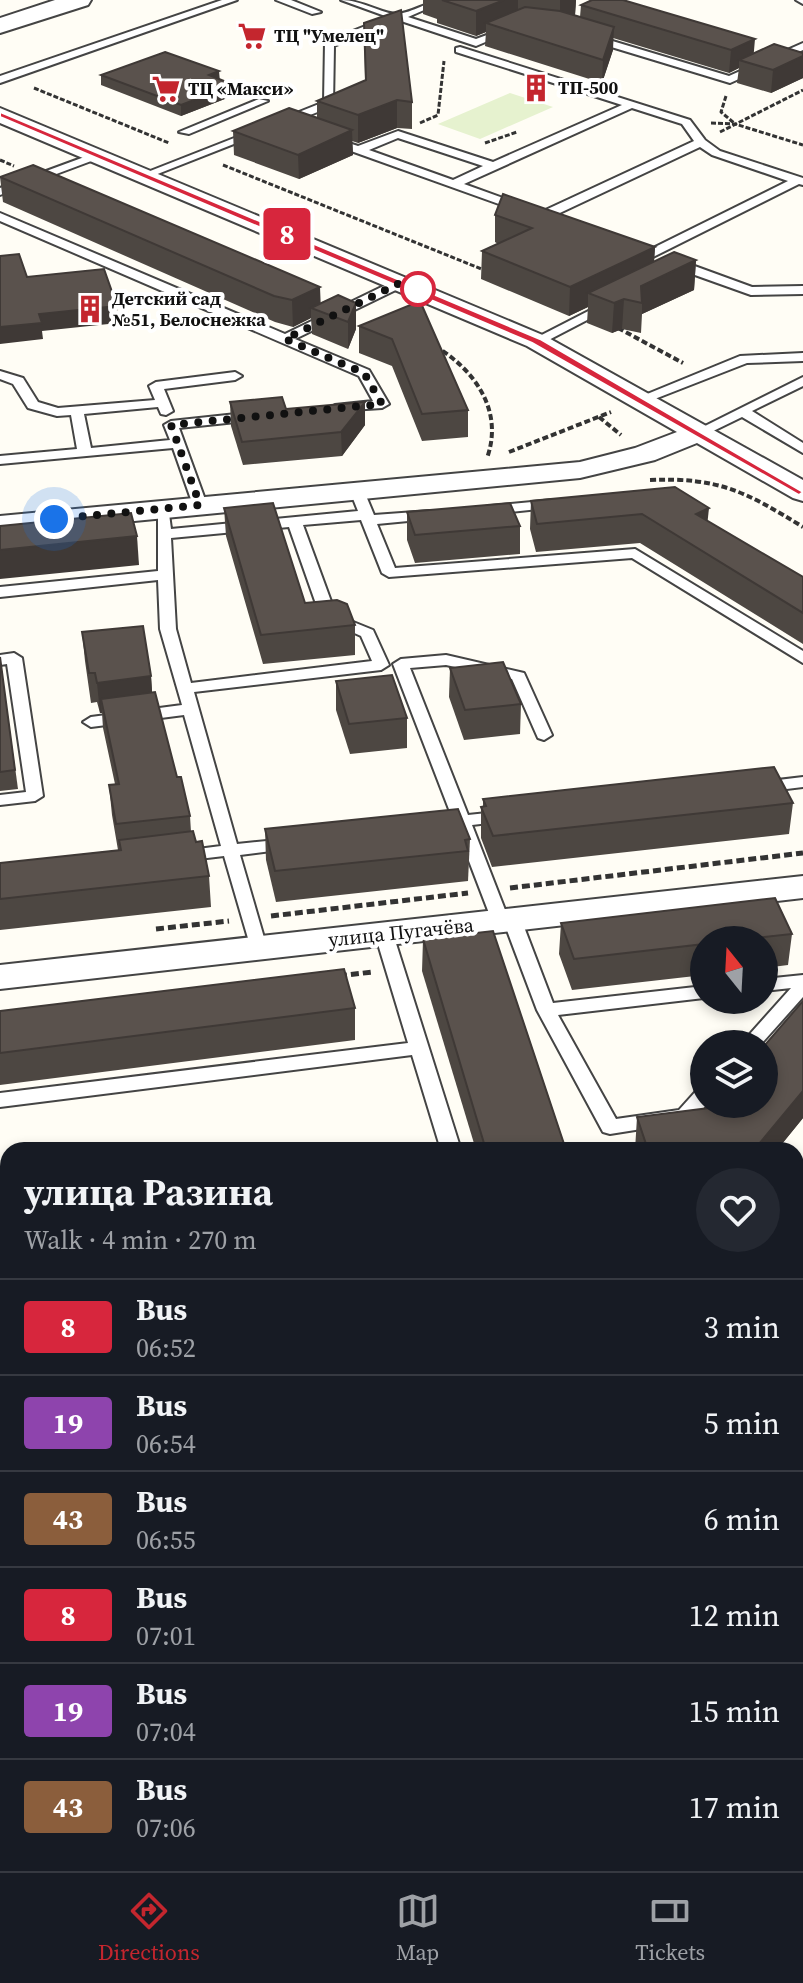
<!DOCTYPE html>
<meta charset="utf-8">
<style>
:root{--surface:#171b24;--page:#242831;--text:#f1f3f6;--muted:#9ea1a6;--line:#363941;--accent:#c4262e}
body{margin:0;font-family:"Source Serif 4",serif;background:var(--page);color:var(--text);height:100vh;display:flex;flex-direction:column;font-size:30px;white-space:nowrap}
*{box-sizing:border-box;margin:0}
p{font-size:26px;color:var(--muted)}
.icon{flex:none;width:44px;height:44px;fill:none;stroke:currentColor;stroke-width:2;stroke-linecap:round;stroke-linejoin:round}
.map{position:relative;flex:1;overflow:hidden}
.sheet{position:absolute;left:0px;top:1142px;width:804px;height:730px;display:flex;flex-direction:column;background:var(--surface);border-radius:24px 24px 0 0;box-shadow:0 4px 12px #0003}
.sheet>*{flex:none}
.badge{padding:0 16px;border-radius:6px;font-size:28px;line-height:52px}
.needle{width:52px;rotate:342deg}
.tools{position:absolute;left:690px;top:926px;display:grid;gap:16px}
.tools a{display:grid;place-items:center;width:88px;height:88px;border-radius:50%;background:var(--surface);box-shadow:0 4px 12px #0003;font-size:40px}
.you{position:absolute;width:40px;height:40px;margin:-20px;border:6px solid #fff;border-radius:50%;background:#1a73e8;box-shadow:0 0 0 12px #1a73e833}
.map>.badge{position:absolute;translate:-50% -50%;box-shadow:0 0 0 4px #fff}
.round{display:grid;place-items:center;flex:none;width:84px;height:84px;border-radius:42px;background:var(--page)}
.head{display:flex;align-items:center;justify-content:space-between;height:136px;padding:0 24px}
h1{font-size:38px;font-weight:700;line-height:60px}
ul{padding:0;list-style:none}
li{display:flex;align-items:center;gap:24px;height:96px;padding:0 24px;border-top:2px solid var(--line)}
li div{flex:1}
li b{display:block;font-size:30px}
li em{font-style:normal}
li .badge{min-width:88px;font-weight:700;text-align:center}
.dock{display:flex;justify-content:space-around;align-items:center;height:112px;border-top:2px solid var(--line);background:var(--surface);font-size:22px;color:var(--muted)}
.dock a{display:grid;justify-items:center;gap:4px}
.dock .current{color:var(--accent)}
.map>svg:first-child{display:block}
.pitch{fill:#e6f2cf}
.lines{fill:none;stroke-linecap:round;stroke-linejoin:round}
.service-casing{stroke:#444;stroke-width:4}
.minor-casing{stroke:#444;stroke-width:4}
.tertiary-casing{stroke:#444;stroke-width:4}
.path-far2{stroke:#333;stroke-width:3;stroke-dasharray:5 2;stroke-linecap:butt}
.path-far1{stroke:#333;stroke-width:4;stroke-dasharray:6 3;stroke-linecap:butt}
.path{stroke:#333;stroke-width:5;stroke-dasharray:8 4;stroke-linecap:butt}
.service{fill:#fff;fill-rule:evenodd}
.minor{fill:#fff;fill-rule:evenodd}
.tertiary{fill:#fff;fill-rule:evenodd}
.wall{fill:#4d4742}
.shaded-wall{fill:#3f3936}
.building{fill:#5a524d;stroke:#3f3936;stroke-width:2}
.line{fill:#d7263d;stroke:#fff;stroke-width:2}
.walk{stroke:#111;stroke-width:8;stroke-dasharray:0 14.4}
.stop-dot{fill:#fff;stroke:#d7263d;stroke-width:4}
.labels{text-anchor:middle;stroke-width:8;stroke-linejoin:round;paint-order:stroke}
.far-poi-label{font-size:18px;font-weight:bold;fill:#111;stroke:#fff;text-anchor:start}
.street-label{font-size:20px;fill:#111;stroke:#fff}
</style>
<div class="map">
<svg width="803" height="1871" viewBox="0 0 803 1871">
<rect width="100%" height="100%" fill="#fffdf5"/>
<polygon class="pitch" points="510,93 553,107 480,139 438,124"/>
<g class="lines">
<defs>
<g id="service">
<polygon points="222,0 237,0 0,83 0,76"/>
<polygon points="276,0 291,0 321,12 312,14"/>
<path d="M 341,0 C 362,0 382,14 397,14 C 413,13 428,0 447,0 L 408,17 L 476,39 L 506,28 L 511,31 L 476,46 L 398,20 L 334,46 L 333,106 L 287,124 L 279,124 L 279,120 L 324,102 L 325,42 L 388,17 Z"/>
<polygon points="796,0 803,0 803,4"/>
<polygon points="589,34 729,76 803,43 803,50 730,83 585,39 584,37"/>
<path d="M 460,47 L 690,120 L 705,140 L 720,151 L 803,178 L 803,185 L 799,184 L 651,258 L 647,257 L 647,251 L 788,181 L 712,155 L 700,147 L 547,219 L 539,219 L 539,213 L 694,141 L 682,124 L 632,108 L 464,184 L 528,207 L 528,211 L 524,213 L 326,142 L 324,140 L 330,137 L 358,146 L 398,131 L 493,162 L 622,105 L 456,52 L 456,48 ZM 398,138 L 483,166 L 453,180 L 369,150 Z"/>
<polygon points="259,99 268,101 189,134 179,132"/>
<polygon points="252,131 262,133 150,177 140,175"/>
<polygon points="98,152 104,155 102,157 0,195 0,188"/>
<polygon points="0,213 285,334 398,279 406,279 406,285 295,339 369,370 389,404 382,408 335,411 335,405 373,401 359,376 0,221"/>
<polygon points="681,264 689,264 752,287 803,286 803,294 751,295 681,270"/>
<polygon points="604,303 614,306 541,344 530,341"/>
<polygon points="803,353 803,361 747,363 647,402 637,402 635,399 740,356"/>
<polygon points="0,371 23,378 38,402 58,408 155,400 149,386 156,382 235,372 242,376 235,380 164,389 173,411 166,415 161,414 158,407 84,414 91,448 170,440 164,425 171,421 255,412 262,416 255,420 179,428 207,505 200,509 193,505 173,448 0,464 0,456 77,449 71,415 57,416 28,408 13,384 0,379"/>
<polygon points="803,377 803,386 752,411 803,443 803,453 742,417 705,435 700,436 693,432"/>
<path d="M 357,487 L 364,491 L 374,515 L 429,511 L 436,515 L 429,519 L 377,524 L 395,568 L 635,549 L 803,651 L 803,663 L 632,558 L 389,577 L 382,573 L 361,520 L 303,525 L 336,615 L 373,630 L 389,665 L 381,670 L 194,692 L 237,844 L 287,839 L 296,844 L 287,849 L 240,855 L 267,948 L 264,952 L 252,952 L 224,856 L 182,861 L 173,856 L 182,851 L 221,846 L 184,715 L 91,727 L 83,722 L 91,717 L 182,705 L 160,629 L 158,580 L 0,597 L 0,587 L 158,571 L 158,506 L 168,506 L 171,529 L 358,511 L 350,491 ZM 289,527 L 321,618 L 361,636 L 372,661 L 191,683 L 176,629 L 171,538 Z"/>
<polygon points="553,500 560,504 558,507 491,514 484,510 491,506"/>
<polygon points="14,653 22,658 43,796 35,801 0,805 0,795 26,792 7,664 0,665 0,655"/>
<polygon points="446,655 524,673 552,735 544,740 538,738 512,679 446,665 410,668 468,815 506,811 514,816 506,821 472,825 507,915 518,915 521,919 553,1003 704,986 704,998 558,1015 616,1119 679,1110 697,1090 704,1088 704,1104 707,1104 692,1121 610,1134 603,1132 537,1010 505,925 495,925 492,921 456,827 440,829 431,824 434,820 452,817 393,664 401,659"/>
<polygon points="803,777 803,787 761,792 753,787 761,782"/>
<polygon points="384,928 393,934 461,1150 441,1150 412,1055 0,1107 0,1093 408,1043 375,934"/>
<polygon points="803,975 803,997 761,1044 741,1044 791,988 764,991 764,979"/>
<polygon points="3,1186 8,1187 8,1233 0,1230 0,1187"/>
<polygon points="803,1583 803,1603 796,1605 796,1585"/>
<polygon points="803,1708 803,1730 796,1732 796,1710"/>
<polygon points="796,1853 803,1857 803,1871 748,1871 751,1864 796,1864"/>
<polygon points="446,1864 472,1864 474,1871 448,1871"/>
</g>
<g id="minor">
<polygon points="0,108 545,336 803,480 803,501 793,498 697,443 655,460 580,478 0,534 0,516 580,462 635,448 677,432 527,346 0,123"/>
<polygon points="803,876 803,898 0,989 0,965"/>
</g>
<polygon id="tertiary" points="55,0 91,0 88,5 0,33 0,18"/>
</defs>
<use href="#service" class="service-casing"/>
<use href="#minor" class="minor-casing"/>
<use href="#tertiary" class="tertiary-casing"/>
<g class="path-far2">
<polyline points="34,88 169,143"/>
<polyline points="726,96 721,112 734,123"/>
<polyline points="420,123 438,115 444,61"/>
<polyline points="711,123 735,124 803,145"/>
<polyline points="720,132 803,90"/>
<polyline points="485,143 517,132"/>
<polyline points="0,160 14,166"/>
<polyline points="223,165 484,270"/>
</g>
<g class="path-far1">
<polyline points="618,328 683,363"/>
<path d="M 435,346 C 475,370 504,411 487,458"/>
<polyline points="599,417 621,435"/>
<polyline points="509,452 611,412"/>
<path d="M 650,480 C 719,477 746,492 803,527"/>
</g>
<g class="path">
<polyline points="510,888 803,853"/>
<polyline points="271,916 468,893"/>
<polyline points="156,929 229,921"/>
<polyline points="339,976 372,972"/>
</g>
<use href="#service" class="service"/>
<use href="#minor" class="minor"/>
<use href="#tertiary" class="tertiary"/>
</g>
<g class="wall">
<polygon points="423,0 576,0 575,15 580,17 581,5 625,1 754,53 803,53 803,78 771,93 737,83 739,68 729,73 613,38 613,50 602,83 485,46 486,32 476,36 437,23 437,19 423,14"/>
<polygon points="364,23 412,102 412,129 397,128 358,143 352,141 353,155 299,179 234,155 233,131 317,118 317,101 365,80"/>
<polygon points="219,71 219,79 234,85 235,95 181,116 101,85 101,75"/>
<polygon points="0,177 320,303 338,295 356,329 348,349 312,334 311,318 293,327 275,322 3,202"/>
<polygon points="495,215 655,247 654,262 696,260 694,290 642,314 641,333 622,329 612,333 587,323 588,307 569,316 481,279 482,251 498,244 495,242"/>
<polygon points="420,301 468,410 468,437 422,441 392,366 359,353 359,326"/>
<polygon points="230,402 286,409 365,425 342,456 243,465 231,426"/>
<polygon points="531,501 708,521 803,577 803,644 640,543 536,552 530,529"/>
<polygon points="224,508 305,603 355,625 355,655 263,664 226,536"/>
<polygon points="407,512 520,526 520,554 415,563 407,540"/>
<polygon points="82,632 151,676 152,692 177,777 190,816 191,832 209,876 211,907 0,930 0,863 118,850 112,815 109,785 115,784 103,728 102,713 100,713 97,702 91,703 85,661"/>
<polygon points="0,657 18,789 0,791"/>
<polygon points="450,668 521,704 520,734 464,740 449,697"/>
<polygon points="336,681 407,718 407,748 350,754 336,710"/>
<polygon points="483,799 793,803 789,834 492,867 481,838 481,807 483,807"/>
<polygon points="265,829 470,839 468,881 276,902 266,860"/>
<polygon points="561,923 792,934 788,965 764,968 764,940 704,940 704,975 572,990 559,954"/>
<polygon points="423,939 566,1150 476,1150 422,971"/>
<polygon points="803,1001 803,1118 777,1150 635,1150 637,1117 709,1108"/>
<polygon points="355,1008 355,1040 0,1085 0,1011"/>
</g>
<g class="shaded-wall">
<polygon points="504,0 518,0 518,19 486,23 486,32 476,36 476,11"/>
<polygon points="560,0 576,0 575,15 560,22"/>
<polygon points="614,27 613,50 602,83 603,60"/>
<polygon points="755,39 753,62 739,60 739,68 729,73 731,50"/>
<polygon points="803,56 803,78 771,93 773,70"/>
<polygon points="219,71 220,82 209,75"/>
<polygon points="234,85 235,95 181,116 181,105"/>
<polygon points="397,100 397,128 358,143 358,115"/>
<polygon points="352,130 353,155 299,179 298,155"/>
<polygon points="655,247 653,275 588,293 588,307 569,316 570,287"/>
<polygon points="696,260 694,290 642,314 642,303 641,286"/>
<polygon points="320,287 321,311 311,308 311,318 293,327 292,300"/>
<polygon points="624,299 622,329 612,333 614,303"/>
<polygon points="356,303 356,329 348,349 348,322"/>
<polygon points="117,306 118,323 42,331 43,339 0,344 0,327 39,314"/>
<polygon points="365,402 365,425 342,456 341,432"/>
<polygon points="709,508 706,536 696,514"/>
<polygon points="137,536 139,565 0,579 0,550"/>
<polygon points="151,676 153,706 101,699 102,713 100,713 97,683"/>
<polygon points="803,1091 803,1118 777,1150 758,1150 759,1144"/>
<polygon points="803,1685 803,1692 796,1693 796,1686"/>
<polygon points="803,1826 803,1833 796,1834 796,1828"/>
<polygon points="620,1864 654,1864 620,1871 586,1871"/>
</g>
<g class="building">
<polygon points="442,0 504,0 476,11"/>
<polygon points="592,0 623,0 755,39 731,50 581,5"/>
<polygon points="525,7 560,11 614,27 603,60 486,23"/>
<polygon points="401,10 412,102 397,100 358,115 317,101 366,80 364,23"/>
<polygon points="774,44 803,53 803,56 773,70 739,60"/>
<polygon points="165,52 219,71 209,75 234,85 181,105 101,75"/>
<polygon points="289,108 352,130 298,155 233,131"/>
<polygon points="33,165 320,287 292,300 274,296 0,177"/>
<polygon points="503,194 655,247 570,287 482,251 532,228 495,215"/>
<polygon points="674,252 696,260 641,286 642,303 624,299 614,303 588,293"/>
<polygon points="19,254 27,277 104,269 117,306 39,314 42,323 0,327 0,256"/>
<polygon points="338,295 356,303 348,322 311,308"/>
<polygon points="420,301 468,410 422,414 392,339 359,326"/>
<polygon points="282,397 286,409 365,402 341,432 242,442 230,402"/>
<polygon points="675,487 709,508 696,514 803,577 803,613 642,514 537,524 531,501"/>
<polygon points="273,503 305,603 337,600 347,604 355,625 261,635 224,508"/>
<polygon points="510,503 520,526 415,535 407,512"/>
<polygon points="131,513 137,536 0,550 0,526"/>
<polygon points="143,626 151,676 97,683 95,673 89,673 82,632"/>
<polygon points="0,657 15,770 0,772"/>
<polygon points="503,662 521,704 465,710 450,668"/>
<polygon points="392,675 407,718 349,724 336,681"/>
<polygon points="155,692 177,777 181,777 190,816 116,824 109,785 119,784 101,699"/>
<polygon points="774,767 793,803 493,836 481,807 486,806 483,799"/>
<polygon points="458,809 470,839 465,840 468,851 275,871 265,829"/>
<polygon points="193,831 196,842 202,841 209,876 0,899 0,863 121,850 119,840"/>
<polygon points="775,898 792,934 736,940 704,940 704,944 574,959 561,923"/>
<polygon points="493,931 566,1150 486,1150 423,939"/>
<polygon points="344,969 355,1008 0,1053 0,1011"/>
<polygon points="803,1001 803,1091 759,1144 716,1150 648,1150 637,1117 709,1108 712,1104 764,1104 764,1046"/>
<polygon points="803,1613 803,1685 796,1686 796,1615"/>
<polygon points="803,1747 803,1826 796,1828 796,1748"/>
<polygon points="480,1864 620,1864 586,1871 482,1871"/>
</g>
<polygon class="line" points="0,112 540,339 803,492 799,495 532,343 0,117"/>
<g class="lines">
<polyline class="walk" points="54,519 200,505 171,425 382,404 364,373 285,339 402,282 424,292 418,289"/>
</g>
<defs>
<symbol id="supermarket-bare" viewBox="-9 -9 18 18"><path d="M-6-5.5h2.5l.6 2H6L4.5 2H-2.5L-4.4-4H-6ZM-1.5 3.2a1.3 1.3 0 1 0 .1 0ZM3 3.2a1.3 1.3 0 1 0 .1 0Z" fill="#c4262e" stroke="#fff" stroke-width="2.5" paint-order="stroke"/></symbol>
<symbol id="building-bare" viewBox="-9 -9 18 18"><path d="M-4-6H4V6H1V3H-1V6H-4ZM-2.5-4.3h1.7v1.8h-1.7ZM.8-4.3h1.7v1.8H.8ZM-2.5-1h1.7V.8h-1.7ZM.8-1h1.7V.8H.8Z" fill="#c4262e" stroke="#fff" stroke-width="2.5" paint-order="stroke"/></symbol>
</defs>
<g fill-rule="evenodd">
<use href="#supermarket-bare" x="232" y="16" width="40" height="40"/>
<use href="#building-bare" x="516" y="68" width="40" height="40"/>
<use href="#supermarket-bare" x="146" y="69" width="40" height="40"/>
<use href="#building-bare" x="70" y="289" width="40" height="40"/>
</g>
<circle class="stop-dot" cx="418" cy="289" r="16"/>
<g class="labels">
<g class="far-poi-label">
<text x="274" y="42">ТЦ "Умелец"</text>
<text x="558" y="94">ТП-500</text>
<text x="188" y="95">ТЦ «Макси»</text>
<text x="112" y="305">Детский сад<tspan x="112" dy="21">№51, Белоснежка</tspan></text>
</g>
<g class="street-label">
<text transform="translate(401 932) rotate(-6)" y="7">улица Пугачёва</text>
</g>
</g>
</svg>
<div class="tools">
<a><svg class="needle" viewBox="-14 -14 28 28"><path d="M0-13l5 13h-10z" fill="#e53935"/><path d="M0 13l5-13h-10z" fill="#9ea1a6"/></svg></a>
<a><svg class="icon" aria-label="layers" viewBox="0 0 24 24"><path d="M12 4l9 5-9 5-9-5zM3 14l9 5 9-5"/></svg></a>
</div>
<div class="you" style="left:54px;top:519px"></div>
<b class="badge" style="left:287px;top:234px;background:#d7263d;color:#fff">8</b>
<section class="sheet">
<div class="head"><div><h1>улица Разина</h1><p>Walk · 4 min · 270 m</p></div><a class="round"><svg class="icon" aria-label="heart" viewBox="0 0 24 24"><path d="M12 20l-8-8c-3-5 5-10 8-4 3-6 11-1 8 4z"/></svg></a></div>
<ul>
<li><span class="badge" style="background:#d7263d;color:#fff">8</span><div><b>Bus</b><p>06:52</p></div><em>3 min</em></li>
<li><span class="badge" style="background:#8e44ad;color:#fff">19</span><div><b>Bus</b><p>06:54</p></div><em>5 min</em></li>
<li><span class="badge" style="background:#8b5e3c;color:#fff">43</span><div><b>Bus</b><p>06:55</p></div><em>6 min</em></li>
<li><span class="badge" style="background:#d7263d;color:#fff">8</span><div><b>Bus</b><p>07:01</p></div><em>12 min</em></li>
<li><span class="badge" style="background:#8e44ad;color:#fff">19</span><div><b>Bus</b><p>07:04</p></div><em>15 min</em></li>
<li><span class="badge" style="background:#8b5e3c;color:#fff">43</span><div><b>Bus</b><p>07:06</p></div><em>17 min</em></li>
</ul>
</section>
</div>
<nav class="dock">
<a class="current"><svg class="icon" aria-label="directions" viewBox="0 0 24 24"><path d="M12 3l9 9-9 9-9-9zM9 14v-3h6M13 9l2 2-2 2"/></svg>Directions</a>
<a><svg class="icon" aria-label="map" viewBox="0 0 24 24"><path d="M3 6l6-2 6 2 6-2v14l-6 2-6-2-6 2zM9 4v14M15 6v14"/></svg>Map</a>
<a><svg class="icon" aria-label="tickets" viewBox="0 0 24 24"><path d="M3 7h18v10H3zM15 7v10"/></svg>Tickets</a>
</nav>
